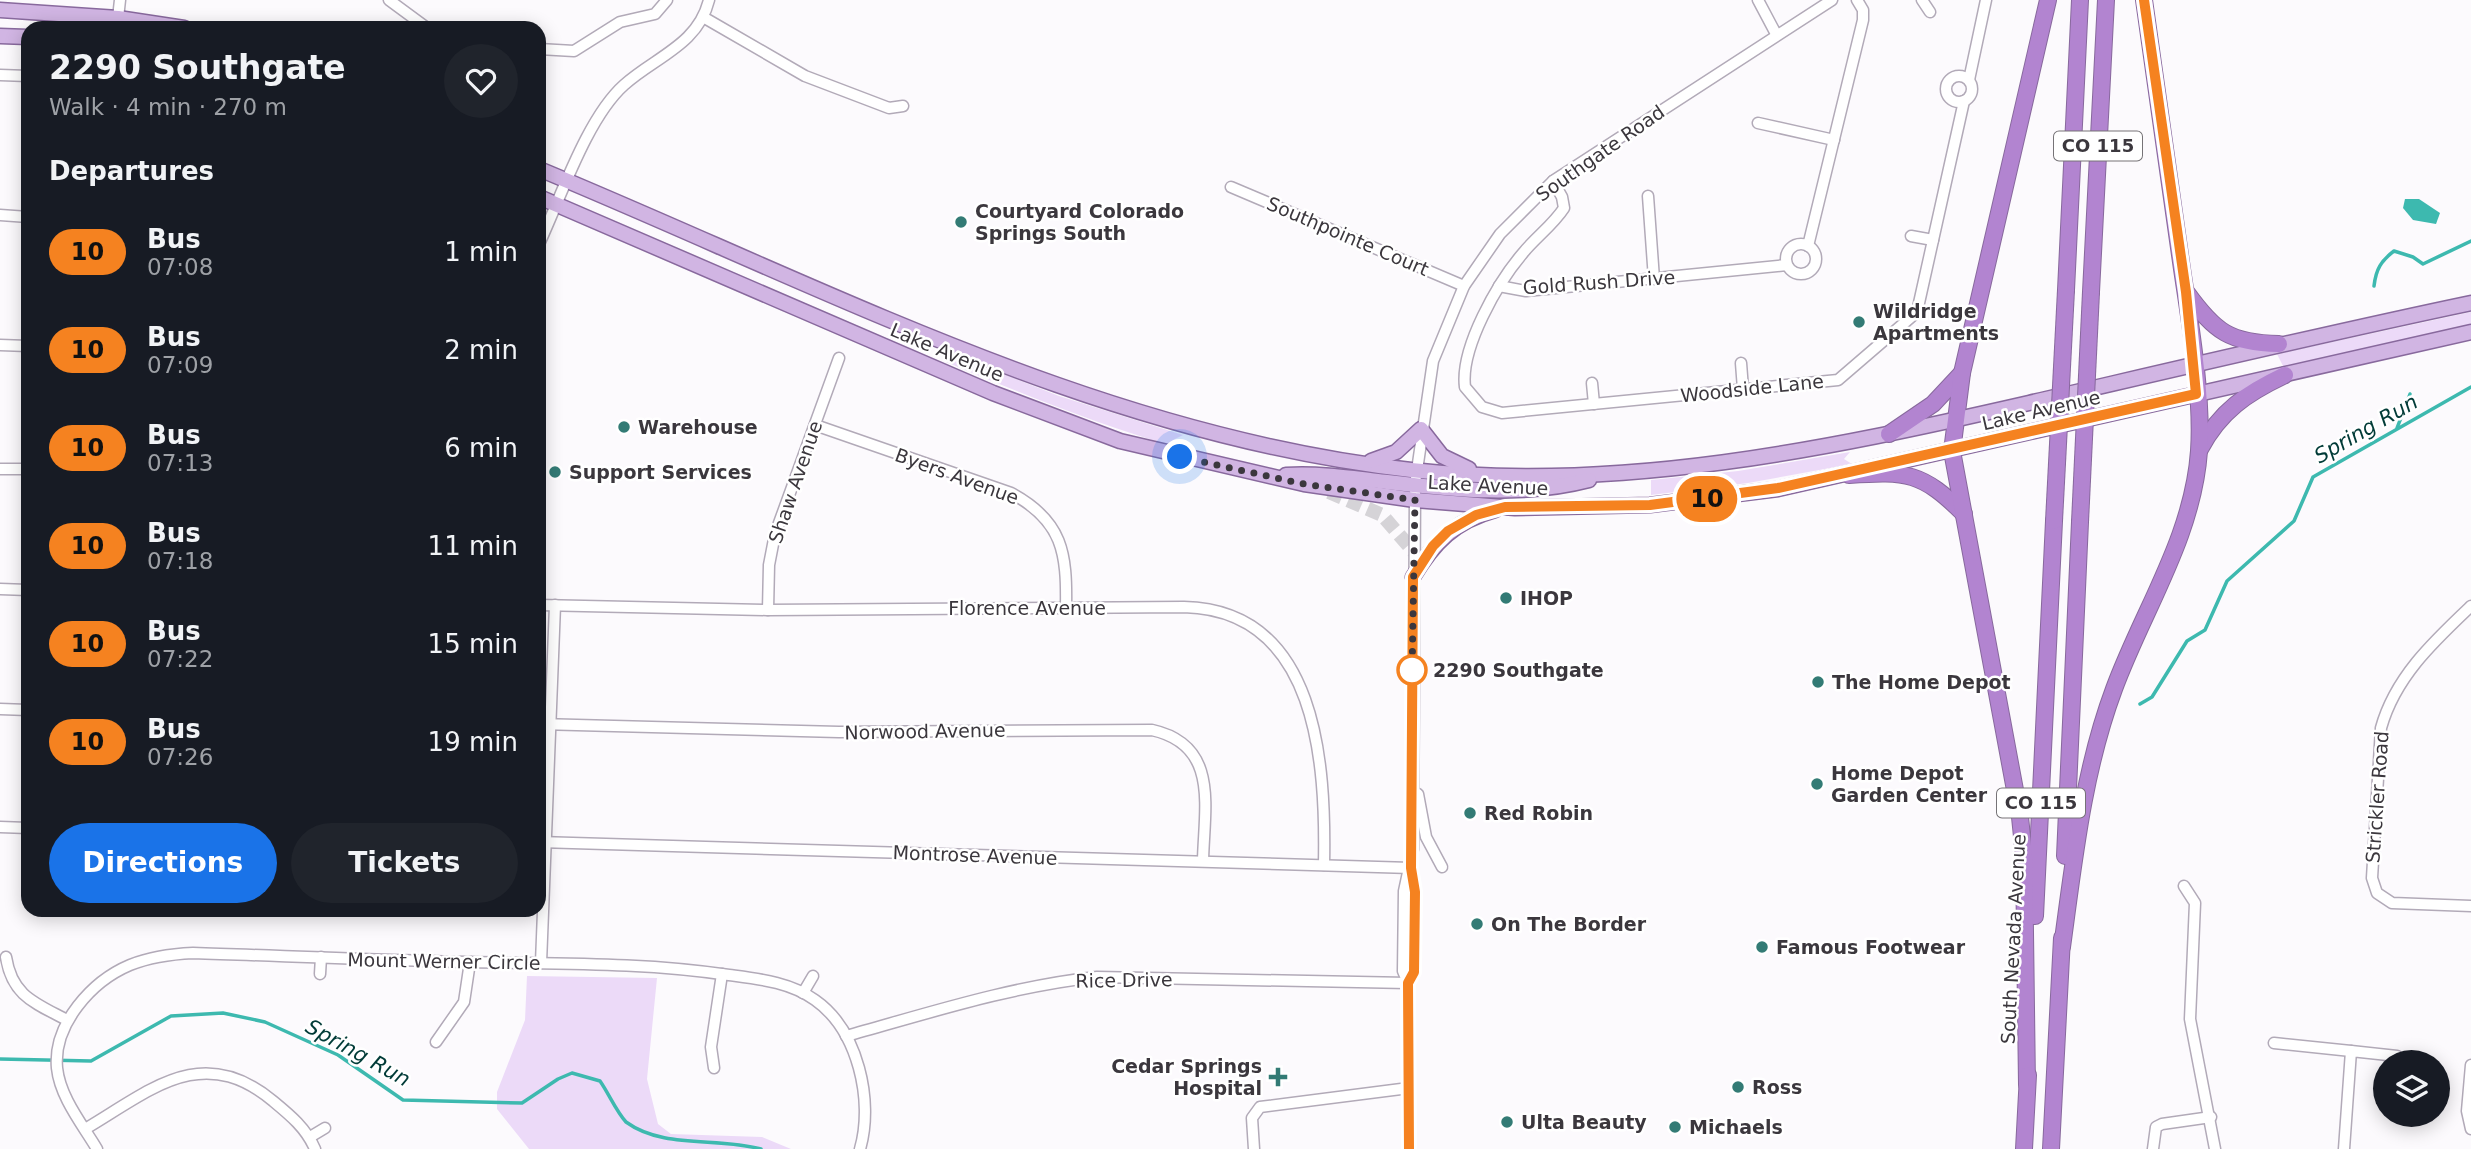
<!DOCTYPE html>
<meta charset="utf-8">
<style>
:root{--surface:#171b24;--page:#20242c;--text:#f1f3f6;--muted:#9ea1a6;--accent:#1a73e8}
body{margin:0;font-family:"DejaVu Sans",sans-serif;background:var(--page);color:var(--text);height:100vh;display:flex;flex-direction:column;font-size:26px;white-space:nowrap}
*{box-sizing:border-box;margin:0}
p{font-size:23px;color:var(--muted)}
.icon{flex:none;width:38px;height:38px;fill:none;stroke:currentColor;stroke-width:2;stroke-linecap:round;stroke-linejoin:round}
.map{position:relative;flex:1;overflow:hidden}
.drawer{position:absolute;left:21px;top:21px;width:525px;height:896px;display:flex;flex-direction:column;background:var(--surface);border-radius:21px;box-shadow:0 4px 18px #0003}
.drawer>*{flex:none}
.badge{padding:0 14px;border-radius:23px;font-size:24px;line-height:46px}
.buttons{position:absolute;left:2373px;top:1050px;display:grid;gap:14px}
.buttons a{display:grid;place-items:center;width:77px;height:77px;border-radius:50%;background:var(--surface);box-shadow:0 4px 18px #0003;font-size:35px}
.you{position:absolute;width:35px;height:35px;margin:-18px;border:5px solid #fff;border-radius:50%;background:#1a73e8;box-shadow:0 0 0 10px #1a73e833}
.map>.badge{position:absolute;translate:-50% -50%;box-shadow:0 0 0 4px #fff}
h2{padding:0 28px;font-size:26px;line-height:63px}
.round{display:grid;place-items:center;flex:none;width:74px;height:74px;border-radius:37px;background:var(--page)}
.summary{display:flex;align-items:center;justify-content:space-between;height:119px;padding:0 28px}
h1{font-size:33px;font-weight:600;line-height:52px}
.action{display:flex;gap:14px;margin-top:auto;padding:14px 28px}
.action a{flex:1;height:80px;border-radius:42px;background:var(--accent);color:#fff;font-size:28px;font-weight:600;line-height:80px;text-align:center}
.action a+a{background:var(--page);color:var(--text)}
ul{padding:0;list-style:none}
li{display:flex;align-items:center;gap:21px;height:98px;padding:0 28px}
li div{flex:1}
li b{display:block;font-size:26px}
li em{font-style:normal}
li .badge{min-width:77px;font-weight:700;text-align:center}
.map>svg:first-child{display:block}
.green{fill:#ecdaf8}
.water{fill:#3db9af}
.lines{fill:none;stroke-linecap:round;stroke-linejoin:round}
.stream{stroke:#3db9af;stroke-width:3.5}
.major-tunnel{stroke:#d5d3d7;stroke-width:14;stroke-dasharray:14 7;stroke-linecap:butt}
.minor-casing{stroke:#b2aab8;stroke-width:13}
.major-casing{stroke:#88699d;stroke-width:17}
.highway-casing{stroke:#88699d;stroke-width:18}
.minor{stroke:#fff;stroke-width:10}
.major{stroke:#d1b5e3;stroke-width:14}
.highway{stroke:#b284d0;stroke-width:16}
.highway-bridge-casing{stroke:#88699d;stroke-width:18;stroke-linecap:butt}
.highway-bridge{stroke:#b284d0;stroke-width:16}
.line-casing{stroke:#fff;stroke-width:16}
.line{stroke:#f58220;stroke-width:10}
.walk{stroke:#3b373d;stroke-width:7;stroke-dasharray:0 12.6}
.poi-dot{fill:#337b75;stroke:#fff;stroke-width:2.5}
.stop-dot{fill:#fff;stroke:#f58220;stroke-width:3.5}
.labels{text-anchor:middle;stroke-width:5;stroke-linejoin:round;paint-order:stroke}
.shield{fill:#fff;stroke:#767377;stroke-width:2}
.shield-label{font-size:18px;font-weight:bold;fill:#3b373d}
.street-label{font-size:19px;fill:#3b373d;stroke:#fff}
.poi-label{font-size:19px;font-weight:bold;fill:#3b373d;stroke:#fff;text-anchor:start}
.stop-label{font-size:19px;font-weight:bold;fill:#3b373d;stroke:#fff;text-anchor:start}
.water-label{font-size:21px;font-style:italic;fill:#013b37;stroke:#fff}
</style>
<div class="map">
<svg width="2471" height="1149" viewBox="0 0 2471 1149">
<rect width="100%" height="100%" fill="#fcfafd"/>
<g class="green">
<polygon points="2471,312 2471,325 2284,368 2277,354"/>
<path d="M 948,352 L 1059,396 L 1183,435 L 1173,440 L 1179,448 C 1099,425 1023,394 946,362 Z"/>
<polygon points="1850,452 1844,459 1852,464 1748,483 1651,495 1651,480 1738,471"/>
<polygon points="527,976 657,978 647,1079 658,1124 671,1134 762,1137 791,1149 529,1149 497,1109 497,1092 525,1020"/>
</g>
<polygon class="water" points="2405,199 2419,199 2440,213 2436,224 2413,220 2403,208"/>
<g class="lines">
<g class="stream">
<path d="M 2374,286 C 2376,269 2381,261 2394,251 L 2413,257 L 2423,264 L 2471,241"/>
<polyline points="2397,428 2410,394"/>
<polyline points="2140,704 2152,697 2187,641 2205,630 2227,581 2294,521 2313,477 2471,387"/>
<path d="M 0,1059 L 91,1061 L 171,1016 L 223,1013 L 265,1022 L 338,1055 L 403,1100 L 522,1103 L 558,1079 L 572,1073 L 600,1081 C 609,1094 616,1111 626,1122 C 663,1149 716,1137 761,1149"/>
</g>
<polyline class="major-tunnel" points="1329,492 1382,515 1414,552"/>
<defs>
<g id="minor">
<polyline points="389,0 427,28"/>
<polyline points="1758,0 1776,34"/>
<polyline points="1922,0 1930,12"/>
<polyline points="703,17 805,76 889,108 903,106"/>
<polyline points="118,18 120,0"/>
<polyline points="539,49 574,51 620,22 655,14 667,0"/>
<polyline points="0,75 28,76"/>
<circle cx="1959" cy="89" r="13"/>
<polyline points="1969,80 1986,0"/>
<polyline points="1758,123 1834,140"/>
<path d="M 1553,181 L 1562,197 L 1564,208 C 1553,225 1535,238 1523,253 C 1498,282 1460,348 1465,387 L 1482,407 L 1502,413 L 1838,380 L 1917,312 L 1964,101"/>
<polyline points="1231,187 1464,286"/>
<polyline points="1648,196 1654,279"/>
<polyline points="0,215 28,217"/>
<polyline points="1911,236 1933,240"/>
<path d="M 539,244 C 561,197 587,118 624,85 C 655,57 698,45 709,0"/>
<circle cx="1801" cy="259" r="15"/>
<polyline points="1808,246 1863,20 1863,10 1857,0"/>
<polyline points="1499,286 1526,291 1787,265"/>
<polyline points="0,345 28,346"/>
<polyline points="1741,363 1743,389"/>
<polyline points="1592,383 1594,404"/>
<path d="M 815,425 L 1011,493 C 1063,521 1067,553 1066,608"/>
<polyline points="0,469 28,469"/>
<polyline points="1416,477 1433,361 1464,286 1500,234 1553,181 1832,0"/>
<polyline points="0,589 28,590"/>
<path d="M 539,605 L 768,610 L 1184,607 C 1318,610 1326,764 1324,865"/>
<path d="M 2471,606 C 2434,641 2395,677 2381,728 L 2372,878 L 2377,893 L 2392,903 L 2471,906"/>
<polyline points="768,610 769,565 775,534 839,358"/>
<polyline points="0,709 28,710"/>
<path d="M 539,724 L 839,732 L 1152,730 C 1220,745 1204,808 1203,861"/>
<polyline points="1418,794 1426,837 1442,867"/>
<polyline points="0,827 28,828"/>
<polyline points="539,842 1411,868"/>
<polyline points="2184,886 2195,903 2190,1019 2215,1149"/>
<path d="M 6,957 C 12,996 35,1003 67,1020"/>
<polyline points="541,963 555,605"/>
<polyline points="320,974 321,957"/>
<polyline points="1408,983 1414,972 1415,892 1412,872"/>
<polyline points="803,993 813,976"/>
<path d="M 846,1036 C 929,1013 1012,986 1097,977 L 1408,983"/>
<polyline points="436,1042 464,1002 470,962"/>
<polyline points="2274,1043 2351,1051"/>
<polyline points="2471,1065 2467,1111 2471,1129"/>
<polyline points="714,1068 711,1047 722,974"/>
<path d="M 85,1129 C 151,1090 202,1042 273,1101 C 290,1115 306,1128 315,1149"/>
<polyline points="310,1137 325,1128"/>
<path d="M 97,1149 C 82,1124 60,1097 57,1068 C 53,1024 92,981 130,965 C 150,957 172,954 193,953 C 285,956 377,960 469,962 C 556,964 643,962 729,975 C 759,979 790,982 815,1000 C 858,1030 874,1101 860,1149"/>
<polyline points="1254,1149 1252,1118 1260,1107 1409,1088"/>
<polyline points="1409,1149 1408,983 1403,971 1404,891 1413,849 1415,493"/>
<polyline points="2153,1149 2156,1127 2162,1124 2211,1117"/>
<polyline points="2344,1149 2351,1051 2397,1056"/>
</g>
<g id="major">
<polyline points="0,10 118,18 184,28"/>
<polyline points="0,36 28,37"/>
<path d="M 539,169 C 822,286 1102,436 1411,470 C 1619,493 1828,449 2029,403 C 2176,369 2323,334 2471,303"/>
<polyline points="539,197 993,393 1120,441 1304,484 1415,500 1515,508 1650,505 1778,489 2471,332"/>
<polyline points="1371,461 1396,452 1421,429 1442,456 1469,469"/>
<path d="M 1286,475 C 1320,473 1353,478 1387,482 C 1454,490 1524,497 1589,480"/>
<path d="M 1413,577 C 1434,542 1455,521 1495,510"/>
</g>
<g id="highway">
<polyline points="2066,290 2080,0"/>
<polyline points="2091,292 2106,0"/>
<path d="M 2187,293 C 2215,332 2230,343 2279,344"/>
<polyline points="1889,434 1933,404 1962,373"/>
<path d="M 2200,449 C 2220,411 2247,393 2285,375"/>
<path d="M 1849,475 C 1907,471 1922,472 1964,514"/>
<polyline points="2065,856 2080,522"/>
<polyline points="2035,916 2054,521"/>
<path d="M 2062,947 C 2074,860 2083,772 2114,689 C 2143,610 2193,537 2199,451 C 2203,394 2189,318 2181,262 C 2169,174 2156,87 2144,0"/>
<polyline points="2027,1085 2024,856 2020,817 1952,451 1962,373 2048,0"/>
<polyline points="2024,1149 2028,1075"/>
<polyline points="2051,1149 2062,938"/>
</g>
</defs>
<use href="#minor" class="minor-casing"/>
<use href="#major" class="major-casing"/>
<use href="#highway" class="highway-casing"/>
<use href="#minor" class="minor"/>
<use href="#major" class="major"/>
<use href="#highway" class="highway"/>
<defs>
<g id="highway-bridge">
<polyline points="2054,521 2066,290"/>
<polyline points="2080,522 2091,292"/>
</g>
</defs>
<use href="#highway-bridge" class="highway-bridge-casing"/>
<use href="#highway-bridge" class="highway-bridge"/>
</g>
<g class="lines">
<defs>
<polyline id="line" points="1409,1149 1408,983 1414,972 1415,892 1411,868 1413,577 1433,546 1448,531 1476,515 1505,507 1650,505 1778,488 2196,394 2186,292 2144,0"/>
</defs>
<use href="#line" class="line-casing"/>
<use href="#line" class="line"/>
<polyline class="walk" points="1180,457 1304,484 1415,500 1412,676 1412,670"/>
</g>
<g class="poi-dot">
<circle cx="961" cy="222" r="7"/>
<circle cx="1859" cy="322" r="7"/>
<circle cx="624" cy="427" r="7"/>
<circle cx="555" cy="472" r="7"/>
<circle cx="1506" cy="598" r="7"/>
<circle cx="1818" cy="682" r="7"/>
<circle cx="1817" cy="784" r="7"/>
<circle cx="1470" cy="813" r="7"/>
<circle cx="1477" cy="924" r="7"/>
<circle cx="1762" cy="947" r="7"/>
<path d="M1274.5 1066.5h7v7h7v7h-7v7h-7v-7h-7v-7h7z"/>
<circle cx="1738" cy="1087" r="7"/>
<circle cx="1507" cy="1122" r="7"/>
<circle cx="1675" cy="1127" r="7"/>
</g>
<circle class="stop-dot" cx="1412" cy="670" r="14"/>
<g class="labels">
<g class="shield">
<rect x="2054" y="131.5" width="88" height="29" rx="5"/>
<rect x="1997" y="788.5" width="88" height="29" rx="5"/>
</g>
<g class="shield-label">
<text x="2098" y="152">CO 115</text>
<text x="2041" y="809">CO 115</text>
</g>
<g class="street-label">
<text transform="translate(1600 153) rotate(-35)" y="7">Southgate Road</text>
<text transform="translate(1348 236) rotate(23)" y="7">Southpointe Court</text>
<text transform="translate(1599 282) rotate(-4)" y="7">Gold Rush Drive</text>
<text transform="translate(947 352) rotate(23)" y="7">Lake Avenue</text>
<text transform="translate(1752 388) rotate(-6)" y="7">Woodside Lane</text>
<text transform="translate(2041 410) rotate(-13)" y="7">Lake Avenue</text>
<text transform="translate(957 476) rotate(20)" y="7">Byers Avenue</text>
<text transform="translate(795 482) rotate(-71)" y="7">Shaw Avenue</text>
<text transform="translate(1488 485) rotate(3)" y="7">Lake Avenue</text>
<text x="1027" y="615">Florence Avenue</text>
<text transform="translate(925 731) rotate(-1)" y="7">Norwood Avenue</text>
<text transform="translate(2377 797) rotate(-86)" y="7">Strickler Road</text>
<text transform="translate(975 855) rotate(2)" y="7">Montrose Avenue</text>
<text transform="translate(2013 939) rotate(-87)" y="7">South Nevada Avenue</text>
<text transform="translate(444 961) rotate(1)" y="7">Mount Werner Circle</text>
<text transform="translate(1124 980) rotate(-1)" y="7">Rice Drive</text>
</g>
<g class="poi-label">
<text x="975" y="218">Courtyard Colorado<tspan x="975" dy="22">Springs South</tspan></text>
<text x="1873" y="318">Wildridge<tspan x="1873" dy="22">Apartments</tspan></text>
<text x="638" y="434">Warehouse</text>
<text x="569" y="479">Support Services</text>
<text x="1520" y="605">IHOP</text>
<text x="1832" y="689">The Home Depot</text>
<text x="1831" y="780">Home Depot<tspan x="1831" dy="22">Garden Center</tspan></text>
<text x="1484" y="820">Red Robin</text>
<text x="1491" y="931">On The Border</text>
<text x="1776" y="954">Famous Footwear</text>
<text x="1262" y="1073" text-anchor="end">Cedar Springs<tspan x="1262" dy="22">Hospital</tspan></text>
<text x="1752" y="1094">Ross</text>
<text x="1521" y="1129">Ulta Beauty</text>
<text x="1689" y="1134">Michaels</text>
</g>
<g class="stop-label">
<text x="1433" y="677">2290 Southgate</text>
</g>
<g class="water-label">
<text transform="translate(2366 429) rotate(-30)" y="7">Spring Run</text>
<text transform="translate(358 1053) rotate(29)" y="7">Spring Run</text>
</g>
</g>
</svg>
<div class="buttons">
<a><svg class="icon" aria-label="layers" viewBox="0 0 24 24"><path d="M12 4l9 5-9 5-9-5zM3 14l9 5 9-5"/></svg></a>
</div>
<div class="you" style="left:1180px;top:457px"></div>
<b class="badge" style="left:1707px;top:499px;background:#f58220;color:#111">10</b>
<section class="drawer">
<div class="summary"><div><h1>2290 Southgate</h1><p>Walk · 4 min · 270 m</p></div><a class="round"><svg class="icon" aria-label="heart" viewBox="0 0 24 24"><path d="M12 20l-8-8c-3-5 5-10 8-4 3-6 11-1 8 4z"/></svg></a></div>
<h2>Departures</h2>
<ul>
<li><span class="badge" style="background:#f58220;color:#111">10</span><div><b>Bus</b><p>07:08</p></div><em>1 min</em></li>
<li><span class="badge" style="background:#f58220;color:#111">10</span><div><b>Bus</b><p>07:09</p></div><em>2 min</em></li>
<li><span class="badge" style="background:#f58220;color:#111">10</span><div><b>Bus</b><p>07:13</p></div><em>6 min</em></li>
<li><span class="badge" style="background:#f58220;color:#111">10</span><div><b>Bus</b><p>07:18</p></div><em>11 min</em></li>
<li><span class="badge" style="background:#f58220;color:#111">10</span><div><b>Bus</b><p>07:22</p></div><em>15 min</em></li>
<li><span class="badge" style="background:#f58220;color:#111">10</span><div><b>Bus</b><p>07:26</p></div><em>19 min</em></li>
</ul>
<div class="action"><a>Directions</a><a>Tickets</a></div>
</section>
</div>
